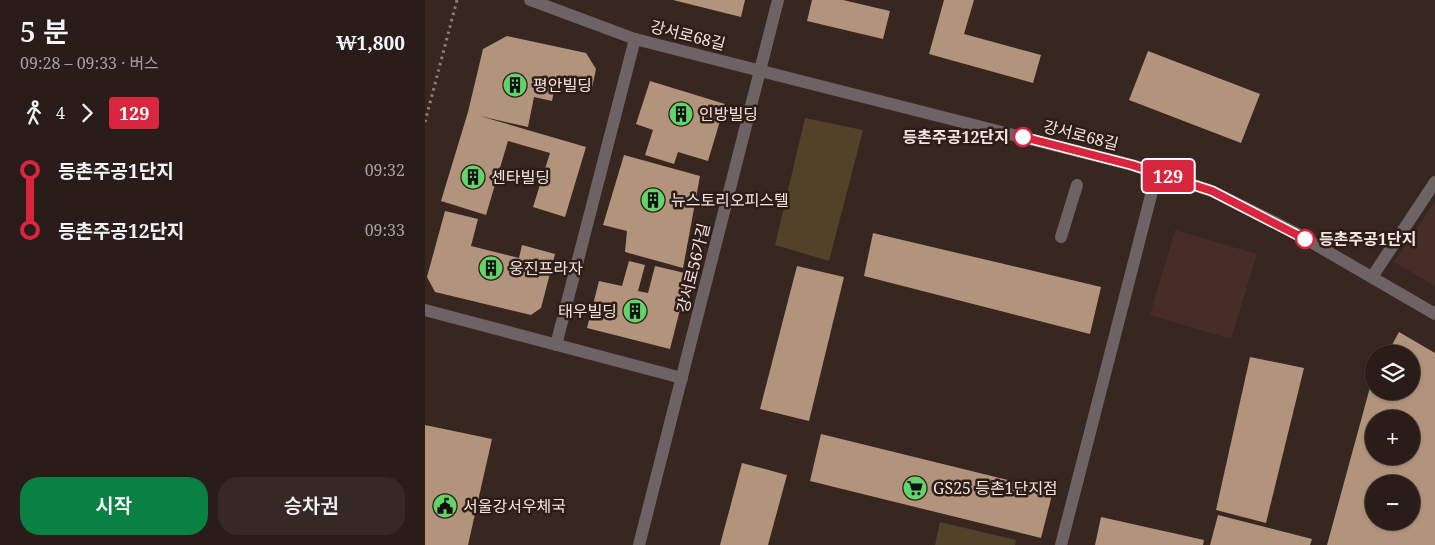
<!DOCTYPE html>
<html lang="ko">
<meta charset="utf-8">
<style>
:root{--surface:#2a1c18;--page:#362925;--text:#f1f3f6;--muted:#a5a1a2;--line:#463a37;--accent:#0b8043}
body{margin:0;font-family:"Noto Serif","Noto Sans KR",serif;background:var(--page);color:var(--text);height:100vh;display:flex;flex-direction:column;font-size:19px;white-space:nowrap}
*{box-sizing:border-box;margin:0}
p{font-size:16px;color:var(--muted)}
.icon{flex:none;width:28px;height:28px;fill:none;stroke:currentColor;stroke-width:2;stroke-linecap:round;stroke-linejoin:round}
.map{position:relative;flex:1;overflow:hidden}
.drawer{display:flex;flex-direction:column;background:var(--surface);width:425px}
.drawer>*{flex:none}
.badge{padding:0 10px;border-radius:4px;font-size:18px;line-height:32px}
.buttons{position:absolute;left:940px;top:345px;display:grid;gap:10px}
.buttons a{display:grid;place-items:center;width:55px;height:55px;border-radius:50%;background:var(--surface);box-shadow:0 1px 4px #0004,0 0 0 1px var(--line);font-size:25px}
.map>.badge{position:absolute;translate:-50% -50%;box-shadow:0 0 0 2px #fff}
.legs{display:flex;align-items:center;gap:8px;height:55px;padding:0 20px;font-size:16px}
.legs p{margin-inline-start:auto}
.overview{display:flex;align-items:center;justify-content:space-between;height:85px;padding:0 20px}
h1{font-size:28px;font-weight:600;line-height:38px}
.action{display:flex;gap:10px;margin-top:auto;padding:10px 20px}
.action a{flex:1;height:58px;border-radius:20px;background:var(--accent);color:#fff;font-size:20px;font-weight:600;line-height:58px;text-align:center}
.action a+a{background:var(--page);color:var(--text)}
ul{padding:0 20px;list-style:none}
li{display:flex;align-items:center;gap:18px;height:60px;font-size:19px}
li i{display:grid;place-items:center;width:8px;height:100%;margin:0 6px;background:currentColor}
li i::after{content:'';width:12px;height:12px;margin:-6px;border:4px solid;border-radius:50%;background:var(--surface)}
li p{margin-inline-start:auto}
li:first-child i{background:linear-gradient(#0000 50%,currentColor 0)}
li:last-child i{background:linear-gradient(currentColor 50%,#0000 0)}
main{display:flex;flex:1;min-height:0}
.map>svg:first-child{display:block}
.built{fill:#462d25}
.green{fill:#514229}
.building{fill:#b2947d;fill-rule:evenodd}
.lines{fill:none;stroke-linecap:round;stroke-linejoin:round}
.path{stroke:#8e7e79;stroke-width:3;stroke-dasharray:2.5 4;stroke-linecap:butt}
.lane{stroke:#6e6364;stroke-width:12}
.street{stroke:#6e6364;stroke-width:12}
.line-1-casing{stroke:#fff;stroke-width:11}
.line-1{stroke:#d7263d;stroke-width:8}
.stop-1-dot{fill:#fff;stroke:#d7263d;stroke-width:2.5}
.labels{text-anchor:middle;stroke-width:5;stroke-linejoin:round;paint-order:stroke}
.street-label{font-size:16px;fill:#f2e5e1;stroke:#2e1c17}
.poi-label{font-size:16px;fill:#f2e5e1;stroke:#2e1c17;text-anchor:start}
.stop-label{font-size:16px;font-weight:bold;fill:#f2e5e1;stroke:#2e1c17;text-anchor:end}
</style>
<main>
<section class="drawer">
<div class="overview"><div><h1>5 분</h1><p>09:28 – 09:33 · 버스</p></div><b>₩1,800</b></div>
<div class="legs"><svg class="icon" aria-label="walk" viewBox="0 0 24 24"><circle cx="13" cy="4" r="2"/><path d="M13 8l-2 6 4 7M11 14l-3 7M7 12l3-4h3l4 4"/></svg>4<svg class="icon" aria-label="forward" viewBox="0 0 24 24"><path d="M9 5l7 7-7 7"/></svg><b class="badge" style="background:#d7263d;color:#fff">129</b></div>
<ul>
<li><i style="color:#d7263d"></i><b>등촌주공1단지</b><p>09:32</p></li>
<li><i style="color:#d7263d"></i><b>등촌주공12단지</b><p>09:33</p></li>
</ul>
<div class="action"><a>시작</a><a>승차권</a></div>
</section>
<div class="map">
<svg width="1010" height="545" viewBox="0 0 1010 545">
<rect width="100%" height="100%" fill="#382620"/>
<g class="built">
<polygon points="1010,201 1010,286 969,262"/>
<polygon points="750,230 832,254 806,339 725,315"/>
</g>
<g class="green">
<polygon points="380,118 438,130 404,261 350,245"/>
<polygon points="515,522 591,540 590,545 510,545"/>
</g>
<g class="building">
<polygon points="248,0 320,0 316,17"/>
<polygon points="387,0 418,0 465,11 458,39 382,21"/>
<polygon points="519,0 549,0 539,34 616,55 608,83 504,54"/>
<polygon points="82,36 161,53 171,69 167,88 131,81 127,101 109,97 103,127 55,116 161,147 140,217 108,207 125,153 83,141 61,215 16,201 43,112 58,49"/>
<polygon points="723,51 835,94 816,143 704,100"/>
<polygon points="225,81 300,104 283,161 253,152 249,164 220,155 228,130 211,124"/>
<polygon points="199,155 275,176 258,268 200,252 202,231 178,225"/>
<polygon points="20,211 53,219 46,246 94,258 97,245 130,254 116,308 106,315 10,292 2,277"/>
<polygon points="448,233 676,287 665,334 439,276"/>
<polygon points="204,261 220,265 213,291 223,293 230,266 264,274 245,349 162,328 174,281 197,286"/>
<polygon points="372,266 419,277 384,421 335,409"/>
<path d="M 974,332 L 1010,353 L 1010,545 L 902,545 L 947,380 L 949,376 L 949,391 L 986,391 L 986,354 L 962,354 ZM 949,419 L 986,419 L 986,456 L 949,456 ZM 949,484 L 986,484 L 986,521 L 949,521 Z"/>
<polygon points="825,357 879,368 841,523 791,510"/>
<polygon points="0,425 67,439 43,545 0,545"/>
<polygon points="396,434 628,491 616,538 385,481"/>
<polygon points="317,463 362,475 343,545 295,545"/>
<polygon points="793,515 887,539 885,545 785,545"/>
<polygon points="676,517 779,540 778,545 670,545"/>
</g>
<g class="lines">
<polyline class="path" points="0,122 32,0"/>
<g class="lane">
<polyline points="636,237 652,185"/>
<polyline points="636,545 732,172"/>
</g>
<g class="street">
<polyline points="105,0 210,39 707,165 787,191 867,231 1010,314"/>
<polyline points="947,277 1010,182"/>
<polyline points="0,310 257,378"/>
<polyline points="131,345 210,39"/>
<polyline points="214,545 353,0"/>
</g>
</g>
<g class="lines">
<defs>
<polyline id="line-1" points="598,137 707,165 787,191 880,239"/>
</defs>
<use href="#line-1" class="line-1-casing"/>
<use href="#line-1" class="line-1"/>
</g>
<defs>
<symbol id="building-disc" viewBox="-11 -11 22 22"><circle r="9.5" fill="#61d56a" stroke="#2e1c17"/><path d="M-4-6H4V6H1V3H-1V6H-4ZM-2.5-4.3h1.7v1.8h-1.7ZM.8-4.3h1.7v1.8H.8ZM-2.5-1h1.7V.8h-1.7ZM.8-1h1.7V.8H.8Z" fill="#111"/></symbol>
<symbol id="supermarket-disc" viewBox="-11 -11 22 22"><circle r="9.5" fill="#61d56a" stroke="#2e1c17"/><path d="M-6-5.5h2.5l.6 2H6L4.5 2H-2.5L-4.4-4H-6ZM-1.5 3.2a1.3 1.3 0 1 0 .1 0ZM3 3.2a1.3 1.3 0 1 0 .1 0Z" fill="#111"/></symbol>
<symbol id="civic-disc" viewBox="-11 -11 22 22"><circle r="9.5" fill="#61d56a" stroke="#2e1c17"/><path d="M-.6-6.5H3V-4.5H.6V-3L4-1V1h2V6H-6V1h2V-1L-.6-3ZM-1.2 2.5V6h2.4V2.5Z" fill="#111"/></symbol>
</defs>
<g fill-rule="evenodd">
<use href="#building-disc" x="76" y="71" width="28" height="28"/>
<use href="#building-disc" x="242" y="100" width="28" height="28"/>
<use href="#building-disc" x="34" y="163" width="28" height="28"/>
<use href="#building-disc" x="214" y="186" width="28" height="28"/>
<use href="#building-disc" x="52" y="254" width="28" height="28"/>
<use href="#building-disc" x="196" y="297" width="28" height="28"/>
<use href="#supermarket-disc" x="476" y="474" width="28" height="28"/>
<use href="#civic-disc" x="6" y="492" width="28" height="28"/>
</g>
<g class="stop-1-dot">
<circle cx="598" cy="137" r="9"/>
<circle cx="880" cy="239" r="9"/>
</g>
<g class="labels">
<g class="street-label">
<text transform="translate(263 35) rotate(14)" y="6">강서로68길</text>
<text transform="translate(656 135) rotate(14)" y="6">강서로68길</text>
<text transform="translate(268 268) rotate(-76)" y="6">강서로56가길</text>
</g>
<g class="poi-label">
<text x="108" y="91">평안빌딩</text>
<text x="274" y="120">인방빌딩</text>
<text x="66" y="183">센타빌딩</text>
<text x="246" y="206">뉴스토리오피스텔</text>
<text x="84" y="274">웅진프라자</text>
<text x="192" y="317" text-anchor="end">태우빌딩</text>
<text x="508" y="494">GS25 등촌1단지점</text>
<text x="38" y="512">서울강서우체국</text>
</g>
<g class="stop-label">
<text x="584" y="143">등촌주공12단지</text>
<text x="894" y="245" text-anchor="start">등촌주공1단지</text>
</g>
</g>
</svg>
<div class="buttons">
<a><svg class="icon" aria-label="layers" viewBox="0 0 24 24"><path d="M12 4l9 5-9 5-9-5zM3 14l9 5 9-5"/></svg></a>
<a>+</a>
<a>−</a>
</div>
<b class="badge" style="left:743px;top:176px;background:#d7263d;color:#fff">129</b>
</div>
</main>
